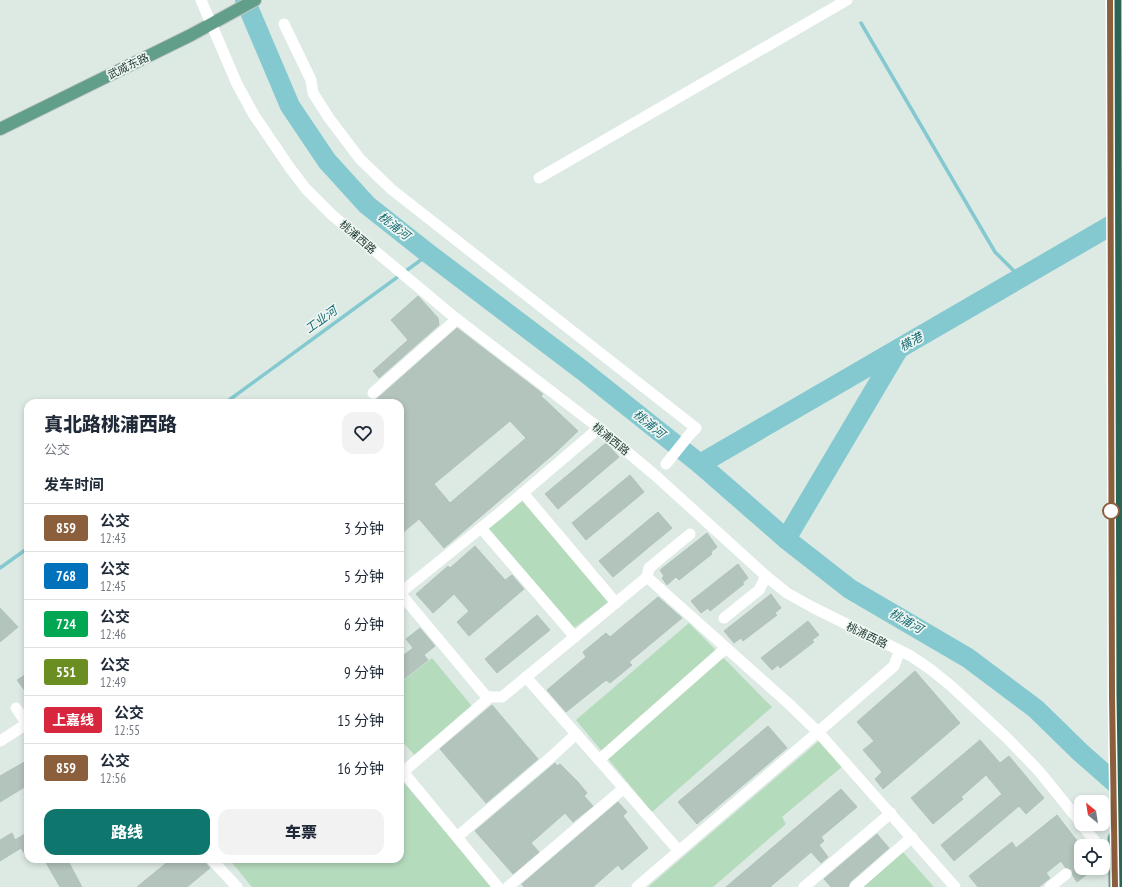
<!DOCTYPE html>
<html lang="zh">
<meta charset="utf-8">
<style>
:root{--surface:#fff;--page:#f2f2f3;--text:#1f2937;--muted:#747a83;--line:#e0e1e3;--accent:#0f766e}
body{margin:0;font-family:"PT Sans Narrow","Noto Sans SC",sans-serif;background:var(--page);color:var(--text);height:100vh;display:flex;flex-direction:column;font-size:15px;white-space:nowrap}
*{box-sizing:border-box;margin:0}
p{font-size:13px;color:var(--muted)}
.icon{flex:none;width:22px;height:22px;fill:none;stroke:currentColor;stroke-width:2;stroke-linecap:round;stroke-linejoin:round}
.map{position:relative;flex:1;overflow:hidden}
.drawer{position:absolute;left:24px;top:399px;width:380px;height:464px;display:flex;flex-direction:column;background:var(--surface);border-radius:12px;box-shadow:0 2px 6px #0003}
.drawer>*{flex:none}
.badge{padding:0 8px;border-radius:3px;font-size:14px;line-height:26px}
.needle{width:26px;rotate:330deg}
.buttons{position:absolute;left:1074px;top:795px;display:grid;gap:8px}
.buttons a{display:grid;place-items:center;width:36px;height:36px;border-radius:8px;background:var(--surface);box-shadow:0 2px 6px #0003;font-size:20px}
.map>.badge{position:absolute;translate:-50% -50%;box-shadow:0 0 0 2px #fff}
h2{padding:0 20px;font-size:15px;line-height:36px}
.round{display:grid;place-items:center;flex:none;width:42px;height:42px;border-radius:12px;background:var(--page)}
.summary{display:flex;align-items:center;justify-content:space-between;height:68px;padding:0 20px}
h1{font-size:19px;font-weight:800;line-height:30px}
.button{display:flex;gap:8px;margin-top:auto;padding:8px 20px}
.button a{flex:1;height:46px;border-radius:12px;background:var(--accent);color:#fff;font-size:16px;font-weight:800;line-height:46px;text-align:center}
.button a+a{background:var(--page);color:var(--text)}
ul{padding:0;list-style:none}
li{display:flex;align-items:center;gap:12px;height:48px;padding:0 20px;border-top:1px solid var(--line)}
li div{flex:1}
li b{display:block;font-size:15px}
li em{font-style:normal}
li .badge{min-width:44px;font-weight:700;text-align:center}
.map>svg:first-child{display:block}
.green{fill:#b5dbbd}
.lines{fill:none;stroke-linecap:round;stroke-linejoin:round}
.stream{stroke:#84c9d0;stroke-width:3.5}
.river{stroke:#84c9d0;stroke-width:20}
.building{fill:#b3c4bc;stroke:#b0c3ba;fill-rule:evenodd}
.major-casing{stroke:#bcc3c1;stroke-width:14}
.highway-casing{stroke:#bcc3c1;stroke-width:14}
.minor{stroke:#fff;stroke-width:11}
.major{stroke:#619f8b;stroke-width:12}
.highway{stroke:#2b6555;stroke-width:12}
.highway-bridge-casing{stroke:#bcc3c1;stroke-width:14;stroke-linecap:butt}
.minor-bridge{stroke:#fff;stroke-width:11}
.highway-bridge{stroke:#2b6555;stroke-width:12}
.line-casing{stroke:#fff;stroke-width:9}
.line{stroke:#8b5e3c;stroke-width:6}
.stop-dot{fill:#fff;stroke:#8b5e3c;stroke-width:2}
.labels{text-anchor:middle;stroke-width:3.5;stroke-linejoin:round;paint-order:stroke}
.street-label{font-size:11px;fill:#1f3830;stroke:#edf6f1}
.water-label{font-size:12px;font-style:italic;fill:#1a6a74;stroke:#edf6f1}
</style>
<div class="map">
<svg width="1122" height="887" viewBox="0 0 1122 887">
<rect width="100%" height="100%" fill="#dde9e3"/>
<g class="green">
<polygon points="523,499 609,602 574,628 488,529"/>
<polygon points="689,623 772,707 652,812 576,720"/>
<polygon points="432,658 476,711 418,759 400,739 400,683"/>
<polygon points="820,740 843,766 782,817 786,824 713,887 648,887"/>
<polygon points="400,778 492,887 252,887 229,859 400,859"/>
<polygon points="902,851 934,887 860,887"/>
</g>
<g class="lines">
<g class="stream">
<polyline points="861,23 995,252 1021,278"/>
<polyline points="225,403 429,254"/>
<polyline points="0,568 28,548"/>
</g>
<g class="river">
<polyline points="245,0 290,106 327,161 367,205 429,254 582,370 700,464 786,539 850,589 968,658 1036,709 1080,752 1122,789"/>
<polyline points="700,464 1122,219"/>
<polyline points="786,539 898,350"/>
</g>
</g>
<g class="building">
<polygon points="418,296 438,318 439,325 379,378 373,371 408,340 391,320"/>
<path d="M 457,328 L 543,394 L 541,396 L 578,431 L 556,452 L 444,548 L 419,519 L 400,535 L 400,403 L 370,403 L 378,398 ZM 510,421 L 526,438 L 450,503 L 434,484 Z"/>
<polygon points="606,443 619,457 558,509 545,494"/>
<polygon points="630,475 644,492 586,540 572,523"/>
<polygon points="658,512 672,528 613,577 599,561"/>
<polygon points="707,533 717,547 711,552 712,554 679,580 676,577 667,585 662,578 664,576 660,570"/>
<polygon points="475,546 505,580 512,575 524,589 469,636 457,622 469,611 454,594 433,613 416,594 448,566 450,568"/>
<polygon points="738,564 748,578 742,583 744,584 710,611 708,608 701,613 691,601"/>
<polygon points="771,594 781,608 775,613 777,615 743,641 741,638 734,643 724,631"/>
<polygon points="658,597 682,618 629,662 632,665 610,683 606,680 566,712 547,690 586,657 583,652 606,633 610,637"/>
<polygon points="0,608 18,627 0,642"/>
<polygon points="537,615 550,630 497,673 485,659"/>
<polygon points="808,621 819,635 812,640 814,642 780,668 778,665 772,670 761,658"/>
<polygon points="420,628 435,646 424,655 428,660 400,682 400,658 413,648 406,639"/>
<polygon points="915,671 960,723 883,789 875,779 882,772 863,750 874,741 857,722"/>
<polygon points="28,673 28,695 17,680"/>
<polygon points="492,705 538,759 486,803 440,749"/>
<polygon points="768,726 787,748 697,824 678,802"/>
<polygon points="980,740 1000,763 1009,756 1044,798 1026,814 1019,806 954,861 941,845 1002,794 986,775 961,797 963,799 933,824 911,798"/>
<polygon points="28,760 28,785 0,802 0,776"/>
<polygon points="555,763 557,766 560,764 578,782 587,793 584,796 593,806 573,822 565,813 531,843 539,852 513,874 475,831"/>
<polygon points="841,789 857,807 821,837 824,841 819,845 828,857 821,863 811,852 770,887 726,887"/>
<polygon points="618,802 627,812 623,816 648,848 622,870 618,865 593,887 524,887 522,884"/>
<polygon points="1057,815 1078,842 1081,855 1081,868 1084,868 1086,875 1077,882 1073,876 1072,870 1065,867 1061,861 1046,873 1050,878 1039,887 978,887 969,876 1012,842 1016,848"/>
<polygon points="28,832 28,859 21,848 0,861 0,840 12,833 15,840"/>
<polygon points="877,834 889,848 850,882 848,887 831,887 824,879"/>
<polygon points="44,859 67,859 82,887 60,887"/>
<polygon points="171,859 202,859 210,868 187,887 137,887"/>
</g>
<g class="lines">
<defs>
<g id="major">
<polyline points="0,129 191,35 255,0"/>
<polyline points="1114,838 1115,887"/>
</g>
<polyline id="highway" points="1115,0 1117,634"/>
</defs>
<use href="#major" class="major-casing"/>
<use href="#highway" class="highway-casing"/>
<g class="minor">
<polyline points="201,0 237,84 254,115 290,168 306,189 332,215 453,316 599,428 656,476 766,576 787,593 812,607 911,656 930,669 950,685 1006,737 1038,770 1081,823"/>
<polyline points="284,24 311,80 313,93 329,118 360,159 391,189 696,428 690,434"/>
<polyline points="539,178 847,0"/>
<polyline points="373,393 457,319"/>
<polyline points="523,493 616,603"/>
<polyline points="481,528 575,637"/>
<polyline points="647,577 788,703 818,732 894,666 898,655"/>
<polyline points="400,593 497,515 599,428"/>
<polyline points="400,593 485,695 490,697"/>
<polyline points="724,618 759,590 766,576"/>
<polyline points="526,677 679,851"/>
<polyline points="16,708 27,724"/>
<polyline points="0,741 28,723"/>
<polyline points="599,760 726,648"/>
<polyline points="400,768 498,887"/>
<polyline points="403,772 490,697 502,697 647,577 649,568 690,534"/>
<polyline points="1081,824 1099,846"/>
<polyline points="457,837 550,758 576,734"/>
<polyline points="1103,851 1114,862"/>
<polyline points="211,859 237,887"/>
<polyline points="508,887 624,788"/>
<polyline points="637,887 818,732 955,887"/>
<polyline points="804,887 891,813"/>
<polyline points="855,887 912,837"/>
<polyline points="1050,887 1066,874"/>
</g>
<use href="#major" class="major"/>
<use href="#highway" class="highway"/>
<defs>
<polyline id="highway-bridge" points="1117,634 1119,832 1121,887"/>
</defs>
<use href="#highway-bridge" class="highway-bridge-casing"/>
<polyline class="minor-bridge" points="666,464 690,434"/>
<use href="#highway-bridge" class="highway-bridge"/>
</g>
<g class="lines">
<defs>
<polyline id="line" points="1110,0 1112,696 1115,887"/>
</defs>
<use href="#line" class="line-casing"/>
<use href="#line" class="line"/>
</g>
<circle class="stop-dot" cx="1111" cy="511" r="8"/>
<g class="labels">
<g class="street-label">
<text transform="translate(128 66) rotate(-26)" y="4">武威东路</text>
<text transform="translate(358 237) rotate(41)" y="4">桃浦西路</text>
<text transform="translate(611 439) rotate(39)" y="4">桃浦西路</text>
<text transform="translate(867 635) rotate(26)" y="4">桃浦西路</text>
</g>
<g class="water-label">
<text transform="translate(394 226) rotate(38)" y="4">桃浦河</text>
<text transform="translate(321 320) rotate(-36)" y="4">工业河</text>
<text transform="translate(911 342) rotate(-30)" y="4">横港</text>
<text transform="translate(649 424) rotate(39)" y="4">桃浦河</text>
<text transform="translate(906 621) rotate(30)" y="4">桃浦河</text>
</g>
</g>
</svg>
<div class="buttons">
<a><svg class="needle" viewBox="-14 -14 28 28"><path d="M0-13l5 13h-10z" fill="#e53935"/><path d="M0 13l5-13h-10z" fill="#747a83"/></svg></a>
<a><svg class="icon" aria-label="locate" viewBox="0 0 24 24"><circle cx="12" cy="12" r="6"/><path d="M12 2v4M12 18v4M2 12h4M18 12h4"/></svg></a>
</div>
<section class="drawer">
<div class="summary"><div><h1>真北路桃浦西路</h1><p>公交</p></div><a class="round"><svg class="icon" aria-label="heart" viewBox="0 0 24 24"><path d="M12 20l-8-8c-3-5 5-10 8-4 3-6 11-1 8 4z"/></svg></a></div>
<h2>发车时间</h2>
<ul>
<li><span class="badge" style="background:#8b5e3c;color:#fff">859</span><div><b>公交</b><p>12:43</p></div><em>3 分钟</em></li>
<li><span class="badge" style="background:#0072bc;color:#fff">768</span><div><b>公交</b><p>12:45</p></div><em>5 分钟</em></li>
<li><span class="badge" style="background:#00a651;color:#fff">724</span><div><b>公交</b><p>12:46</p></div><em>6 分钟</em></li>
<li><span class="badge" style="background:#6b8e23;color:#fff">551</span><div><b>公交</b><p>12:49</p></div><em>9 分钟</em></li>
<li><span class="badge" style="background:#d7263d;color:#fff">上嘉线</span><div><b>公交</b><p>12:55</p></div><em>15 分钟</em></li>
<li><span class="badge" style="background:#8b5e3c;color:#fff">859</span><div><b>公交</b><p>12:56</p></div><em>16 分钟</em></li>
</ul>
<div class="button"><a>路线</a><a>车票</a></div>
</section>
</div>
